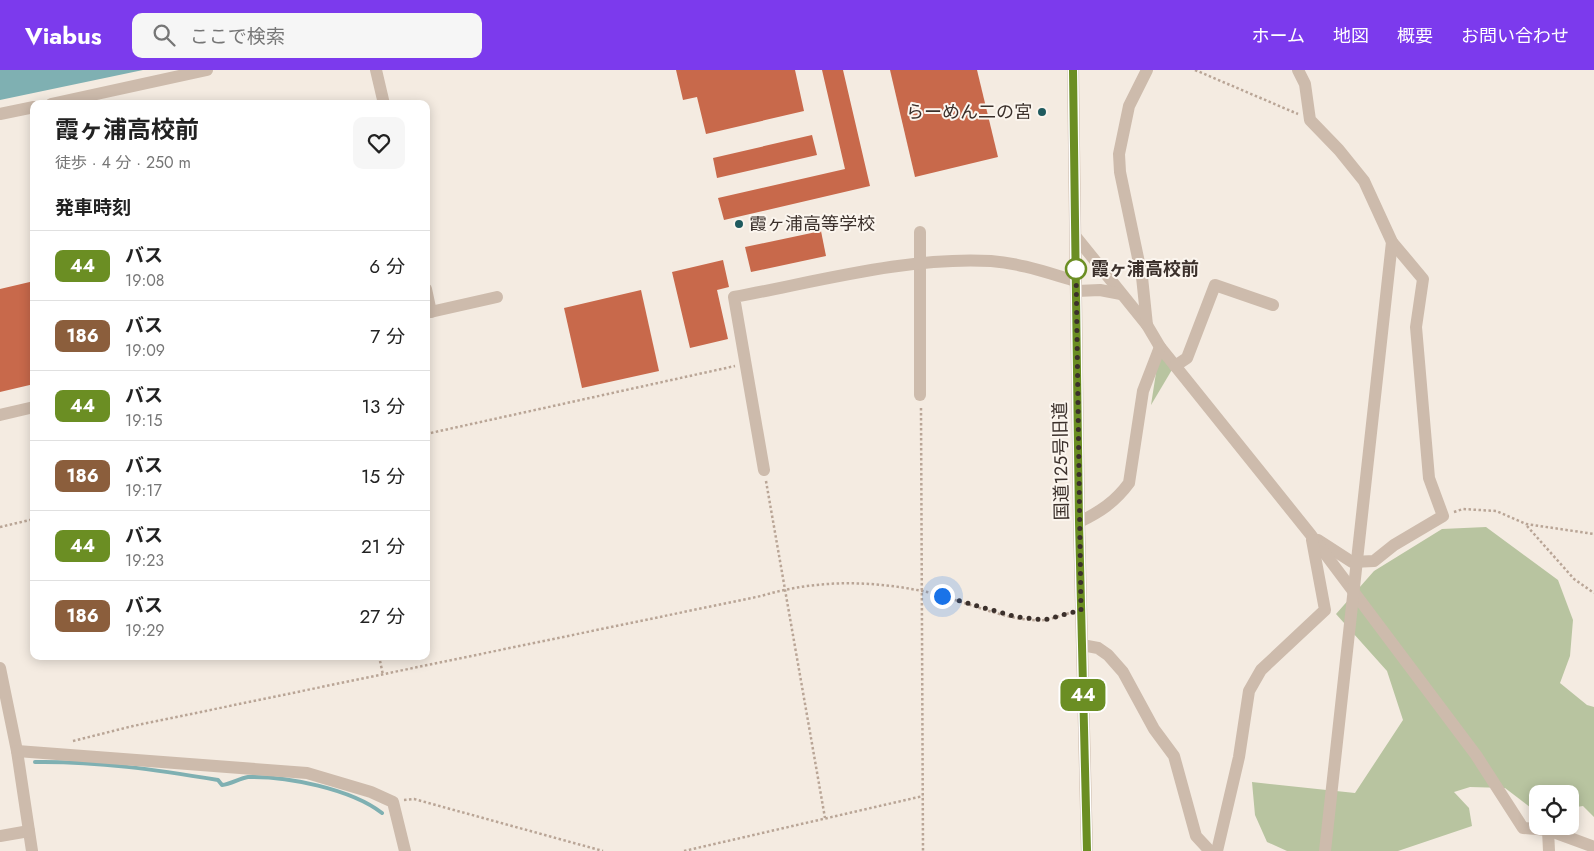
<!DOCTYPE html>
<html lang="ja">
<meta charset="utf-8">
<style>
:root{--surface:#fff;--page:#f6f6f6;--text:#222;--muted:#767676;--line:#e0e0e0;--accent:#7c3aed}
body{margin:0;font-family:Jost,"Noto Sans JP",sans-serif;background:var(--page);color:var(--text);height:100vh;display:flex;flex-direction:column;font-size:19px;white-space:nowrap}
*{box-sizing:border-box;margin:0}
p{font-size:16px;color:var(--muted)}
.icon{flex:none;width:28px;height:28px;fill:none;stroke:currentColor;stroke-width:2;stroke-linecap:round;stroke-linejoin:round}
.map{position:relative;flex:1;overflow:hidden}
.panel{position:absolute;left:30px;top:30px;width:400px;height:560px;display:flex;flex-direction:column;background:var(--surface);border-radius:10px;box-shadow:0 2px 12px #0003}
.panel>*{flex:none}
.badge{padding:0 10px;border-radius:8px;font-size:18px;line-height:32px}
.controls{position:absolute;left:1529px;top:715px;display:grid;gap:10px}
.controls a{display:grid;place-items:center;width:50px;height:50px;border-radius:10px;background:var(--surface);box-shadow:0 2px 12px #0003;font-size:25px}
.you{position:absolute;width:25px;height:25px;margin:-12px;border:4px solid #fff;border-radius:50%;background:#1a73e8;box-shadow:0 0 0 8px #1a73e833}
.map>.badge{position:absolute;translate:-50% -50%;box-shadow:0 0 0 2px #fff}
h2{padding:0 25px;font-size:19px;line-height:45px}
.round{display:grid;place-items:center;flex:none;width:52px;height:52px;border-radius:10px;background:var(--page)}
.head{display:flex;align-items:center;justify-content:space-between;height:85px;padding:0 25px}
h1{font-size:24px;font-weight:700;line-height:38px}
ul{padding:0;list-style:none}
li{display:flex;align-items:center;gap:15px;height:70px;padding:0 25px;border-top:1px solid var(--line)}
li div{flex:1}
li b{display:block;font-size:19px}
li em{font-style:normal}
li .badge{min-width:55px;font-weight:700;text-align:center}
header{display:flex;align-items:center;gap:30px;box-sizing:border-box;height:70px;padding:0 25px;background:var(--accent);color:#fff}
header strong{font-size:24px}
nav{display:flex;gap:28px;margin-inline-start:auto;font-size:18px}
.search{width:350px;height:45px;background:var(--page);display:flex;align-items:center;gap:12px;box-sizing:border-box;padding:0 18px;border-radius:10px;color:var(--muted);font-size:19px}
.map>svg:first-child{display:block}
.green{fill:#b8c4a0}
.water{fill:#7fb0b2}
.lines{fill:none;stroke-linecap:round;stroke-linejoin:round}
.stream{stroke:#7fb0b2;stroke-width:4}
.building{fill:#c8694b}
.path{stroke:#b9a596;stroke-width:2.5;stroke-dasharray:2.5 2.5;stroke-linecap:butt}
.minor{stroke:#cdbbac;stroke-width:12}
.line-casing{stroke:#fff;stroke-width:11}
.line{stroke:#6b8e23;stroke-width:8}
.walk{stroke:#3b302b;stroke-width:5;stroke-dasharray:0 9}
.poi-dot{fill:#1f5a5e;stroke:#fbf5ee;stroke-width:2}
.stop-dot{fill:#fff;stroke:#6b8e23;stroke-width:2.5}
.labels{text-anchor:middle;stroke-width:4;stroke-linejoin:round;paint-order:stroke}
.poi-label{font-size:18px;fill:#3b302b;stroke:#fbf5ee;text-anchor:end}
.stop-label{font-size:18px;font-weight:bold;fill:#3b302b;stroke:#fbf5ee;text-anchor:start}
.street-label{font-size:18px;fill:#3b302b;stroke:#fbf5ee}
</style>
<header>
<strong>Viabus</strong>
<div class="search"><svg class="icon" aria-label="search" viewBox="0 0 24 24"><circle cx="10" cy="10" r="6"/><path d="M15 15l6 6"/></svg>ここで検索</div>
<nav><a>ホーム</a><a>地図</a><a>概要</a><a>お問い合わせ</a></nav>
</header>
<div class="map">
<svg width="1594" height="781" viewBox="0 0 1594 781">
<rect width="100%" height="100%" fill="#f4ebe1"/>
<g class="green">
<polygon points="1160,277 1173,298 1151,335"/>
<polygon points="1486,457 1558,510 1573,550 1570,586 1560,613 1587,635 1594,637 1594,747 1583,736 1570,738 1570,724 1538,724 1537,741 1535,741 1505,718 1470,717 1454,722 1469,738 1472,756 1398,781 1287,781 1267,772 1255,745 1252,712 1355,723 1403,650 1387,601 1336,544 1374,501 1442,459"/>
</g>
<polygon class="water" points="0,0 143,0 0,30"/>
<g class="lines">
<path class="stream" d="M 35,692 C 96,691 158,700 218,710 L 222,715 C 231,714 240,708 248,707 C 287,706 351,719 382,743"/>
</g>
<g class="building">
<polygon points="676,0 795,0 804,41 706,64 697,27 683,30"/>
<polygon points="822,0 843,0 870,116 724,150 718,128 845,99"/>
<polygon points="890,0 977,0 998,87 915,107"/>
<polygon points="812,65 817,85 717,108 713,88"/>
<polygon points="821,161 826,186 751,202 745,177"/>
<polygon points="723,190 729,217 717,220 728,269 690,278 672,202"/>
<polygon points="34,211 34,314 0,322 0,219"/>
<polygon points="641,220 659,301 582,318 564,238"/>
</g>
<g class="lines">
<g class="path">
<polyline points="1195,0 1298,44"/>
<polyline points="921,338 923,781"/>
<polyline points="426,364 735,296"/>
<polyline points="766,411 825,748"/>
<polyline points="1454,442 1463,439 1496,441 1526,454 1594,464"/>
<polyline points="1527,456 1574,509 1594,523"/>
<polyline points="0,457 34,449"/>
<polyline points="379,586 383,605"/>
<path d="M 73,671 L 133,656 L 761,526 C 814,510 868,510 922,521 C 959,528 1008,553 1044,550 C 1052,549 1062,545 1070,543"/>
<polyline points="404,730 414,729 603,781"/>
<polyline points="684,781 923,726"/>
</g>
<g class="minor">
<polyline points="376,0 384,34"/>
<polyline points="1073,0 1079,452 1087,781"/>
<polyline points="1298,0 1305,14 1310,50 1339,80 1364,111 1392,172 1423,209 1416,257 1429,408 1443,446 1394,475 1374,491 1352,492 1318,470"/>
<polyline points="51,34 207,0"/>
<polyline points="0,44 34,37"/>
<polyline points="920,162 920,325"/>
<polyline points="1076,167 1147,255 1160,277 1311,465 1476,685 1523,758 1548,760 1594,777"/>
<polyline points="426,219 431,242"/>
<polyline points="1077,221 1100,220 1121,224"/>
<polyline points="426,243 497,227"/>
<polyline points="1147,255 1142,207 1120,102 1119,84 1129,36 1147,0"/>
<polyline points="1175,296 1187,288 1215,215 1273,235"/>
<polyline points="0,345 34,337"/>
<path d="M 764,400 L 734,227 C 815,212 910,186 991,191 C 1020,193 1048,203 1076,211"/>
<path d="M 1079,452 C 1100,442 1115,432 1129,413 L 1143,321 L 1160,277"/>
<polyline points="1082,575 1098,578 1108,585 1123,602 1154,659 1174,686 1196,766 1210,781"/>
<polyline points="0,598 17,681 32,781"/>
<polyline points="17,681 307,703 371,722 393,732 405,781"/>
<polyline points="1548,760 1549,781"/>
<polyline points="0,766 29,761"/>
<polyline points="1217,781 1239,687 1249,621 1261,600 1325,540 1312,470"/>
<polyline points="1325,781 1392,172"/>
</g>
</g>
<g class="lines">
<defs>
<polyline id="line" points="1073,0 1079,452 1087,781"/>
</defs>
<use href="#line" class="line-casing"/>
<use href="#line" class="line"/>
<polyline class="walk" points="942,526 1017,547 1044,550 1081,540 1076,196 1076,199"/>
</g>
<g class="poi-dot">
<circle cx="1042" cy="42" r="5"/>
<circle cx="739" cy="154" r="5"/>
</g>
<circle class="stop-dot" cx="1076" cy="199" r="10"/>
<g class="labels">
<g class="poi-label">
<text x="1032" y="48">らーめん二の宮</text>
<text x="749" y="160" text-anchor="start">霞ヶ浦高等学校</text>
</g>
<g class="stop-label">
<text x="1091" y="205">霞ヶ浦高校前</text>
</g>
<g class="street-label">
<text transform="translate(1061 391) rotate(-91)" y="6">国道125号旧道</text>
</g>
</g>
</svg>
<div class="controls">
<a><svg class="icon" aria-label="locate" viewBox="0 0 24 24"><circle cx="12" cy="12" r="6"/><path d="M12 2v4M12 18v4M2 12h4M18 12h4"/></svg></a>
</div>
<div class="you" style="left:942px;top:526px"></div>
<b class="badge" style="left:1083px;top:625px;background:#6b8e23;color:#fff">44</b>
<section class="panel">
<div class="head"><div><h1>霞ヶ浦高校前</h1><p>徒歩 · 4 分 · 250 m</p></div><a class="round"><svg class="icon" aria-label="heart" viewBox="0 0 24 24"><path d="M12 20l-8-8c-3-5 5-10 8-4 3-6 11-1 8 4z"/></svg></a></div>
<h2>発車時刻</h2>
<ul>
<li><span class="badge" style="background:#6b8e23;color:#fff">44</span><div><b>バス</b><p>19:08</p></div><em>6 分</em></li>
<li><span class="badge" style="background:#8b5e3c;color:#fff">186</span><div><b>バス</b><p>19:09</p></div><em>7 分</em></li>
<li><span class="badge" style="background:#6b8e23;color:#fff">44</span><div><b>バス</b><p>19:15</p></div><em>13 分</em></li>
<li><span class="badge" style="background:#8b5e3c;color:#fff">186</span><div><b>バス</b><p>19:17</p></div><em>15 分</em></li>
<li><span class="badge" style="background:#6b8e23;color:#fff">44</span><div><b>バス</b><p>19:23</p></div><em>21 分</em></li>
<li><span class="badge" style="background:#8b5e3c;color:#fff">186</span><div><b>バス</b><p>19:29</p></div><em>27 分</em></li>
</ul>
</section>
</div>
